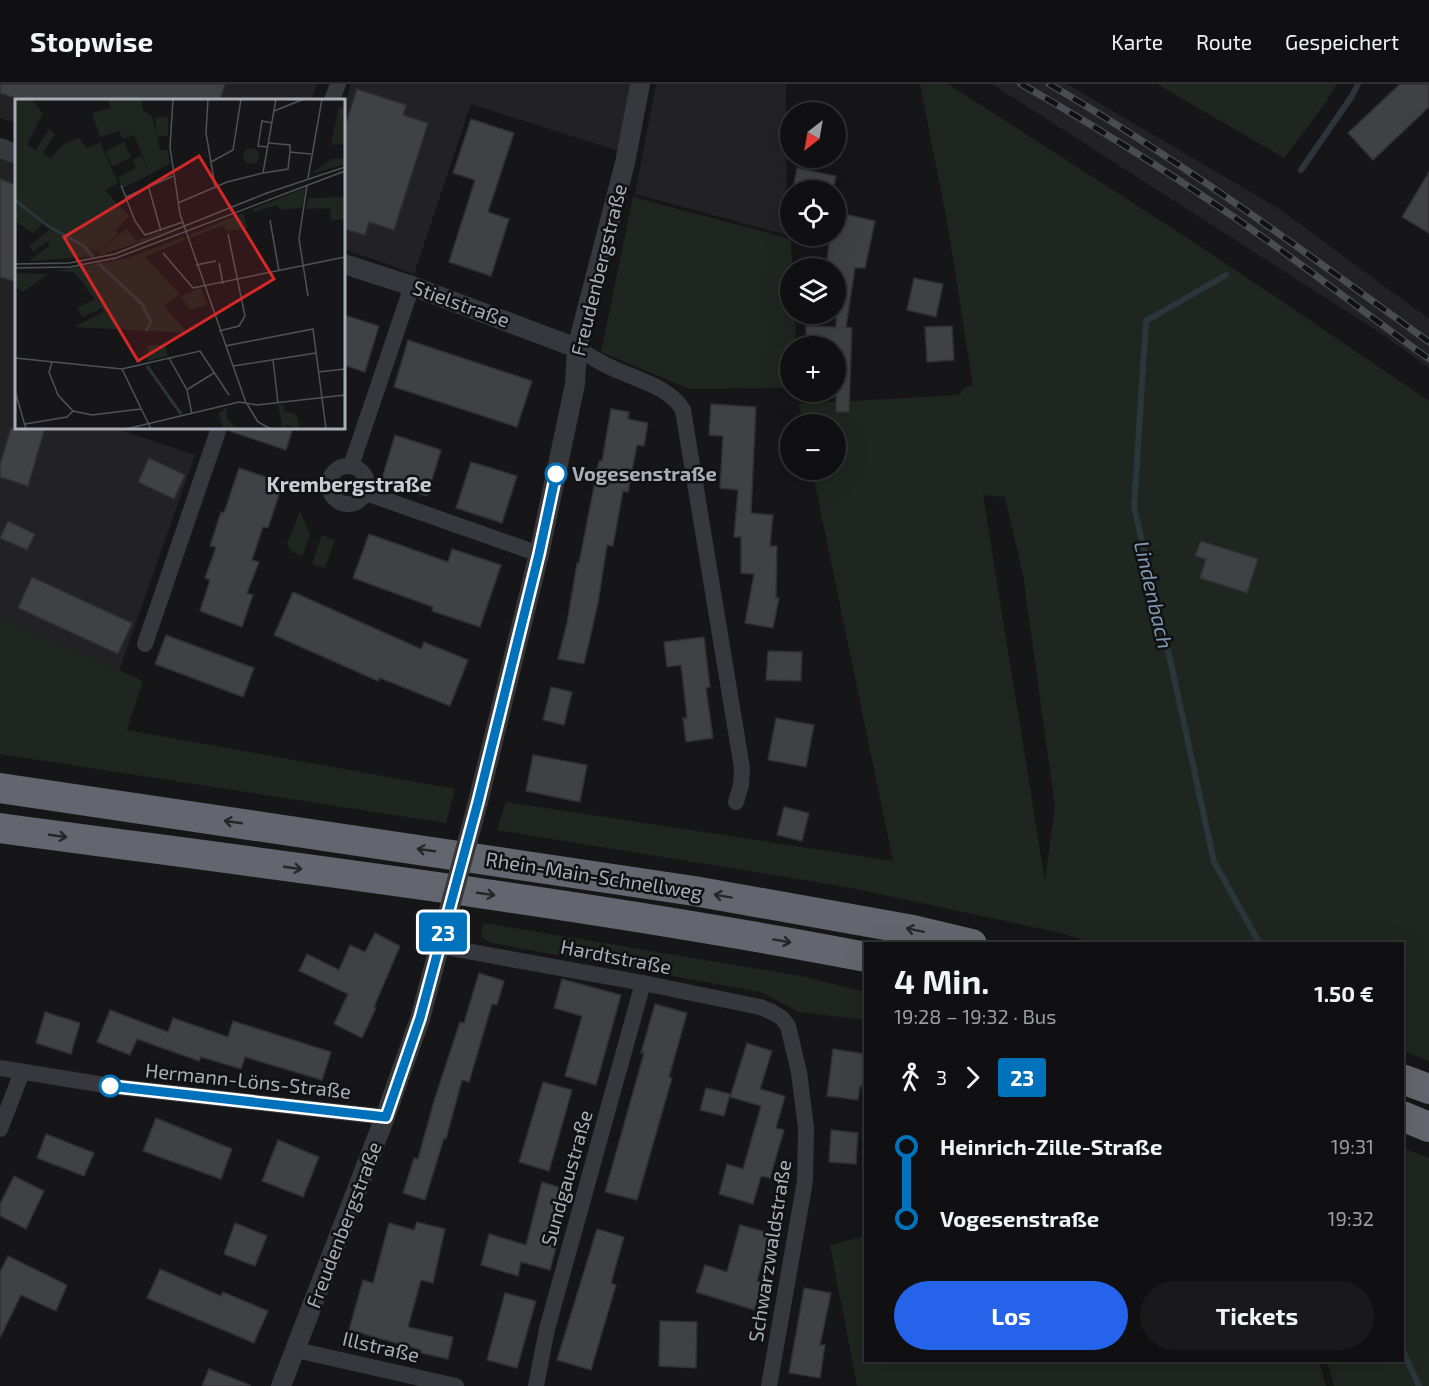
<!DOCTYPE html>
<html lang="de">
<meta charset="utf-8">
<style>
:root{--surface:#101012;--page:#19191b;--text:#f1f3f6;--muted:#9c9d9f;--line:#303032;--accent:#2563eb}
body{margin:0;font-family:"Exo 2",sans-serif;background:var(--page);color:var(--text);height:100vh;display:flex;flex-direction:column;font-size:22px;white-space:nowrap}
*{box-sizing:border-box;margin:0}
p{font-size:20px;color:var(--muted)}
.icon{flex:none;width:33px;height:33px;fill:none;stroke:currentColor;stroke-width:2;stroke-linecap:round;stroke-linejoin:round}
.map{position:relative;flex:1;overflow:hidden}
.side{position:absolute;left:864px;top:858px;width:540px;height:420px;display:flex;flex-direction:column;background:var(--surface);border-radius:0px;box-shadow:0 6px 24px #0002,0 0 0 2px var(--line)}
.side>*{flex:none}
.badge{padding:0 12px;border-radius:4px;font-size:21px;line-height:39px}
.needle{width:39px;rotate:211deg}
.fabs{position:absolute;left:780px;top:18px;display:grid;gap:12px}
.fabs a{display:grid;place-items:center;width:66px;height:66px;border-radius:50%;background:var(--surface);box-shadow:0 6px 24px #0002,0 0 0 2px var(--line);font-size:30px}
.map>.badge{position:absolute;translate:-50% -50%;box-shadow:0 0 0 3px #fff}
.legs{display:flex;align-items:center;gap:9px;height:66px;padding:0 30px;font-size:20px}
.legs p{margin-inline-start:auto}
.head{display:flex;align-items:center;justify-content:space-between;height:102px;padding:0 30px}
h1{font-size:33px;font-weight:700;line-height:45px}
.cta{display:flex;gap:12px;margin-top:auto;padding:12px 30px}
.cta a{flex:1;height:69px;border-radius:36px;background:var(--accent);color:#fff;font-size:24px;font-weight:700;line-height:69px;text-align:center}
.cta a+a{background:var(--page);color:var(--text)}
ul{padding:0 30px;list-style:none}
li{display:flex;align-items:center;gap:21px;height:72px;font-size:22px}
li i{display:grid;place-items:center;width:9px;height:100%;margin:0 8px;background:currentColor}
li i::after{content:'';width:15px;height:15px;margin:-8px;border:4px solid;border-radius:50%;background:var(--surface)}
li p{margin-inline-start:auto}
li:first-child i{background:linear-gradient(#0000 50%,currentColor 0)}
li:last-child i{background:linear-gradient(currentColor 50%,#0000 0)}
header{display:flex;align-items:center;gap:36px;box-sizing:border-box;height:84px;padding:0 30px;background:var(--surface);border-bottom:2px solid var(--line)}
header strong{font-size:28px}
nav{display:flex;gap:33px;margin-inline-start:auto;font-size:21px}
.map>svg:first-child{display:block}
.built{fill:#222225}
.green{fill:#1e261f;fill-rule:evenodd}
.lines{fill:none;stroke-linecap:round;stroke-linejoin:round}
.stream{stroke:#2c353c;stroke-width:6}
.building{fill:#404145;stroke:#303034;stroke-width:1.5}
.minor{stroke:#37383d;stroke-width:16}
.tertiary{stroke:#37383d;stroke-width:20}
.motorway{stroke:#63666e;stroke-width:30}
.rail-casing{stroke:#4a4c52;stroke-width:7}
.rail{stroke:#111113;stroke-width:4.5;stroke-dasharray:14;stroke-linecap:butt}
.tertiary-bridge{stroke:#37383d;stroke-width:20}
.oneway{stroke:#26262a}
.line-1-casing{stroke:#fff;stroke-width:14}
.line-1{stroke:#0072bc;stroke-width:9}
.stop-1-dot{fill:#fff;stroke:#0072bc;stroke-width:3}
.labels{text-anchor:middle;stroke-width:5;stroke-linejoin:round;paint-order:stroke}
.street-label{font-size:20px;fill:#a8adb8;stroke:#111113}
.stop-label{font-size:20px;font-weight:bold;fill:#a8adb8;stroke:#111113;text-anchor:start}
.neighbourhood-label{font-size:21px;font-weight:bold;fill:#c9ccd4;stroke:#111113}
.water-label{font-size:21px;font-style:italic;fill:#7f9bb3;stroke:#111113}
.inset-river{fill:none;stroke:#2c353c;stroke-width:3}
.inset-road{fill:none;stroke:#505258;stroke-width:1.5}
.view{fill:#d62828;fill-opacity:0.15;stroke:#d62828;stroke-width:3}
.inset-edge{fill:none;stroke:#a8adb8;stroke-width:3}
</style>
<header>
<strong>Stopwise</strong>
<nav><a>Karte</a><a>Route</a><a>Gespeichert</a></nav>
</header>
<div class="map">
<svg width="1429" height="1302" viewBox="0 0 1429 1302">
<rect width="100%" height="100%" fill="#161618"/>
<g class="built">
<polygon points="0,0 317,0 311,16 16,16 16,39 0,34"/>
<polygon points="351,0 629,0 619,67 471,20 414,190 344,165 344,23"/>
<polygon points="656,0 786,0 787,151 635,110"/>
<polygon points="992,0 1067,0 1278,124 1429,235 1429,284 1382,250"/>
<polygon points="0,75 16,81 16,344 114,344 195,371 119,587 0,533"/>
</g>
<g class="green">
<path d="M 920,0 L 948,0 L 1206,166 L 1429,317 L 1429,977 L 1403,967 L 1402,860 L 1095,859 L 1056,848 L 847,803 L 497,746 L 506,718 L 893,777 L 812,386 L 836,386 L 836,340 L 803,340 L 799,320 L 959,311 L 965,303 L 973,302 L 948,143 ZM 983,411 L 1005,413 L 1023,491 L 1055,723 L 1045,797 ZM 1133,425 L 1137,427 L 1152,494 L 1148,494 L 1131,426 Z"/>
<polygon points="1157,0 1337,0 1324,21 1284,74"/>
<polygon points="633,113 791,155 792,184 790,184 790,230 795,230 796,262 790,262 790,304 690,305 601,268"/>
<polygon points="300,427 310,451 302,473 290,466 287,460"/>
<polygon points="322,451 335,456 325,484 312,480"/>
<polygon points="0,533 143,597 127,646 455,705 446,739 0,670"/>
<polygon points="484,839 806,893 865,908 865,936 799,928 761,908 492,859 482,854 481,849"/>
<polygon points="1403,1064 1429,1074 1429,1302 1334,1302 1327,1277 1402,1276"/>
<polygon points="865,1152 866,1276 1319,1277 1326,1302 857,1302 830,1161"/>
</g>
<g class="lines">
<g class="stream">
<polyline points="1301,86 1352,12 1358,0"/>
<polyline points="1226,191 1146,237 1134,424 1170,575 1214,778 1260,860"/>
<polyline points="1402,1265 1419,1302"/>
</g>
</g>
<g class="building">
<polygon points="0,0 225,0 220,16 21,16 0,9"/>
<polygon points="1400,0 1429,0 1429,23 1373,76 1348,49"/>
<polygon points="357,5 406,21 403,31 428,39 394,146 369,138 365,151 344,145 344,46"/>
<polygon points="471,35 514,49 488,128 509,135 491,192 449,178 475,96 453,89"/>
<polygon points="797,84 836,92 833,106 793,106"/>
<polygon points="1429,88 1429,149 1402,133"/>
<polygon points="0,95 16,101 16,198 0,193"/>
<polygon points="836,128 875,137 865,184 855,184 846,243 852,244 849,328 836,328 836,262 806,262 806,242 836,243 836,184 826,184 830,152 836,152"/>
<polygon points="914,194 943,200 936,233 907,226"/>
<polygon points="344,231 379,242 365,288 344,281"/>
<polygon points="952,242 954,276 927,278 925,243"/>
<polygon points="408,256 532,297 517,343 394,303"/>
<polygon points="711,320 756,323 751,429 773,431 770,462 777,462 776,514 779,514 773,544 745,539 754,490 741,489 741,453 734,453 738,406 720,404 723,352 709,351"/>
<polygon points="611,325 629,328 628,335 648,339 644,362 637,361 628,408 623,407 613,462 607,461 598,519 584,580 558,575 567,539 577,479 579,479 599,377 602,377"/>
<polygon points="11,344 45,344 28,402 0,393 0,380"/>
<polygon points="229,344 293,344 286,366 229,347"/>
<polygon points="395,351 441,366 427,412 381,398"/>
<polygon points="149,374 185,391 174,415 138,398"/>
<polygon points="471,378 517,392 502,439 456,424"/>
<polygon points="239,384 283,399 268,444 263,443 252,476 259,478 247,509 253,511 242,543 200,527 210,496 205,494 216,463 210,462 221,428 224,429"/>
<polygon points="8,437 35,450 27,466 0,454"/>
<polygon points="369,450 448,478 452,465 501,481 480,543 432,527 433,523 353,494"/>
<polygon points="1201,457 1258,475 1247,509 1200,494 1206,475 1195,472"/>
<polygon points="32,493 132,539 118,570 18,524"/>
<polygon points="293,508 421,565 424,558 468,576 450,622 380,594 378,597 274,551"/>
<polygon points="166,551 254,584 243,613 155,580"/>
<polygon points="704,553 710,603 706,604 713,654 686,658 683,634 687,634 681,581 667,583 664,558"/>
<polygon points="768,567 802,568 801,597 766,596"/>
<polygon points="551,603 572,608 564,641 543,636"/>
<polygon points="776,634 814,641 806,683 768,676"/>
<polygon points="533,671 587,681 580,718 526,707"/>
<polygon points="784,723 809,729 802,757 777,751"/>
<polygon points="375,849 400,862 374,923 376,924 362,954 334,940 348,910 299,887 307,870 339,886 350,861 365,868"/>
<polygon points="479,889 504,897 497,921 492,920 469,998 462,996 446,1055 444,1054 425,1116 403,1109 414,1074 418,1075 434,1017 460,938 464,939"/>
<polygon points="562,895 621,911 596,1001 565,992 582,932 554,924"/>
<polygon points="655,920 687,929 669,993 672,994 637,1116 605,1108 644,969 641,969"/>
<polygon points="110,926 168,948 173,934 228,953 233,937 331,968 322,996 245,973 241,985 201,973 199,977 137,955 130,971 97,958"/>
<polygon points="45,928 80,939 71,970 36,959"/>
<polygon points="747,959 772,967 760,1005 785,1012 776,1044 784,1046 770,1094 761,1092 753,1120 719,1110 727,1080 743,1085 761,1022 730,1013"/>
<polygon points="833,965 866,970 866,1003 860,1002 858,1016 827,1012"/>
<polygon points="543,998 572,1006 549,1087 519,1078"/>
<polygon points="706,1004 730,1010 724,1032 700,1026"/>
<polygon points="156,1034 232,1065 221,1095 143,1067"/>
<polygon points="831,1046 858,1049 856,1080 829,1078"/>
<polygon points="46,1050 94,1069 84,1092 37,1074"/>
<polygon points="278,1056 319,1073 303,1113 262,1097"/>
<polygon points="14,1092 44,1107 26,1145 0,1132 0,1120"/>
<polygon points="542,1098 571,1107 550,1186 521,1178 518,1192 481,1181 489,1150 526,1161"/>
<polygon points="417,1138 445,1145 433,1199 421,1196 408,1243 453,1253 448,1275 421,1269 421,1266 349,1246 363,1196 373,1199 389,1139 414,1146"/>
<polygon points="235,1139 267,1152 255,1182 224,1170"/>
<polygon points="740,1141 770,1149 757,1197 763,1199 754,1226 696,1208 705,1181 727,1188"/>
<polygon points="597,1145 624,1153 611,1199 616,1201 591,1286 557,1276"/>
<polygon points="8,1172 67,1201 56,1227 21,1211 0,1254 0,1188"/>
<polygon points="160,1185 221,1212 223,1208 268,1227 254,1259 147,1214"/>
<polygon points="804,1204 831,1209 820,1261 825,1261 820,1294 789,1289"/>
<polygon points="505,1209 536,1217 517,1284 487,1276"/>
<polygon points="660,1237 697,1238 696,1284 659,1282"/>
<polygon points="209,1285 250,1301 250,1302 202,1302"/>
</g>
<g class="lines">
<g class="minor">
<polyline points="332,16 338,0"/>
<path d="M 577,264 C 588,271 599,278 610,283 C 634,295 669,302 683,326 L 742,684 L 741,701 L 736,718"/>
<polyline points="351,382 412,202"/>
<circle cx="348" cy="401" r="19"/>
<polyline points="366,409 539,470"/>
<polyline points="145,560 219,344"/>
<polyline points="439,862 643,899 760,923 772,928 782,934 788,942 799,988 806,1044 805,1097 769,1302"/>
<polyline points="0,984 110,1002 385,1033"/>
<polyline points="0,1045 22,988"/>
<polyline points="296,1266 456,1302"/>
<polyline points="536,1302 547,1245 643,899"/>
</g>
<g class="tertiary">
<polyline points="0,64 16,70"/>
<polyline points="344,180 412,202 577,264"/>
<polyline points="478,718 539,470 575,300 577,264 625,79 640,0"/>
<polyline points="281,1302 385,1033 420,935 444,845"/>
</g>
<g class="motorway">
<polyline points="0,704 694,807 913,846 972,860"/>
<path d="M 0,744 C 289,783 579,818 866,873"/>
<polyline points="1402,995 1429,1005"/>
<polyline points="1402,1032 1429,1043"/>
</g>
<defs>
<g id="rail">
<path d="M 1021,0 C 1107,49 1191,102 1271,159 C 1324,197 1376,237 1429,275"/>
<path d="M 1049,0 C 1182,77 1305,168 1429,258"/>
</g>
</defs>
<use href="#rail" class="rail-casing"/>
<use href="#rail" class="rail"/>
<polyline class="tertiary-bridge" points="444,845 478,718"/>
</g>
<defs><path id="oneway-shaft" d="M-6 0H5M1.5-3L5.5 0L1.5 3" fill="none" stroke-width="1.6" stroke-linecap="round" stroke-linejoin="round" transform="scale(1.5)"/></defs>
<g class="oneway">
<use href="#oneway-shaft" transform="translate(233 738) rotate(-172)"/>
<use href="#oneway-shaft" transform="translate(58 752) rotate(8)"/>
<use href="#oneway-shaft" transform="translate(426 766) rotate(-172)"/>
<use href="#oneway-shaft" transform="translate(293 784) rotate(8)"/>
<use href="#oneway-shaft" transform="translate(486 810) rotate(8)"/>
<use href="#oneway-shaft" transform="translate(723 812) rotate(-170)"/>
<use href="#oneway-shaft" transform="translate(915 846) rotate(-168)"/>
<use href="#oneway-shaft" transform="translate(782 857) rotate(10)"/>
</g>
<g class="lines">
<defs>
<polyline id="line-1" points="110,1002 386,1033 420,934 478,718 539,470 556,390"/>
</defs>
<use href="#line-1" class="line-1-casing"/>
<use href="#line-1" class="line-1"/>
</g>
<g class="stop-1-dot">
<circle cx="556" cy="390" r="10"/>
<circle cx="110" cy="1002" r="10"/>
</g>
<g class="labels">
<g class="street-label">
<text transform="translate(599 186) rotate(-76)" y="7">Freudenbergstraße</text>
<text transform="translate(461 220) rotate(20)" y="7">Stielstraße</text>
<text transform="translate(594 792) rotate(9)" y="7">Rhein-Main-Schnellweg</text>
<text transform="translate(616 873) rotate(11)" y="7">Hardtstraße</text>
<text transform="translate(248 997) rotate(6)" y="7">Hermann-Löns-Straße</text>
<text transform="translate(567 1094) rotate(-74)" y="7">Sundgaustraße</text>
<text transform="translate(344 1141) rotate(-69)" y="7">Freudenbergstraße</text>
<text transform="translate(770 1167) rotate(-81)" y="7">Schwarzwaldstraße</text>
<text transform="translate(381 1263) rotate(13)" y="7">Illstraße</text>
</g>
<g class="stop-label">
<text x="572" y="397">Vogesenstraße</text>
</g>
<g class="neighbourhood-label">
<text x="349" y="408">Krembergstraße</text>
</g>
<g class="water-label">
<text transform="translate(1153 511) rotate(77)" y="7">Lindenbach</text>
</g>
</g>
<g transform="translate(15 15)">
<rect width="330" height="330" fill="#161618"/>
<path d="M 0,0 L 16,0 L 28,14 L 12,46 L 21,51 L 34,30 L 40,35 L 28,54 L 35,59 L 49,45 L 64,39 L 72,49 L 85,43 L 103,84 L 90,91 L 114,117 L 100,132 L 103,135 L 81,154 L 72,146 L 81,157 L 14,162 L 35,146 L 32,143 L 18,153 L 14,147 L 38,128 L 30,122 L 18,134 L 0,122 ZM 93,0 L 126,0 L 128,11 L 137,17 L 145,51 L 153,51 L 155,65 L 108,89 L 103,79 L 121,69 L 118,61 L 126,57 L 132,67 L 119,36 L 108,40 L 104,32 L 85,38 L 77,14 L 96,9 ZM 324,8 L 330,8 L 330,45 L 316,46 ZM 153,18 L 153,37 L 142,38 L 140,19 ZM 109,43 L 116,58 L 98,68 L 90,53 ZM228 57a8 8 0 1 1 16 0a8 8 0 1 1-16 0ZM 330,59 L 330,65 L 296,75 L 316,60 ZM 290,89 L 287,109 L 264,111 L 263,106 L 238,113 L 238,110 ZM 330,98 L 330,120 L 316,122 L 315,109 L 291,110 L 293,99 ZM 228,114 L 233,129 L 211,132 L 209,126 L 175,139 L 174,136 ZM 164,127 L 131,141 L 85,156 L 83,153 L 112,129 L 121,142 ZM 169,138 L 170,141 L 130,158 L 165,195 L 149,207 L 173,234 L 59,228 L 89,212 L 86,209 L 68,218 L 62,209 L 80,200 L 59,173 L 39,172 L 110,160 ZM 0,174 L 33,175 L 8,193 L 0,187 ZM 186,189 L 192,206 L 175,211 L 166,197 ZM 133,246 L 150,246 L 153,257 L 132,262 ZM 268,305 L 269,312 L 282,315 L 284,329 L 271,326 L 268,330 L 263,306 ZM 211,308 L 212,319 L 221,330 L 208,330 L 204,315 Z" fill="#1e261f"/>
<path class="inset-river" d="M 0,101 L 33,127 L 69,147 L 78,158M 83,164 L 127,205 L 136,223 L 131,232M 132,267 L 166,315"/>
<path class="inset-road" d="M 158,0 L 155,48 L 165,115 L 231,304M 193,0 L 191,34 L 200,87M 259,12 L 289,0M 254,44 L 275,46 L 275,53 L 296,55M 253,48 L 243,47 L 247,22 L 257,24M 196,63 L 218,51 L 226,0M 248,74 L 273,70 L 275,53M 293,79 L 307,0M 106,86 L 120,122 L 130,136 L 168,123M 133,86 L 146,132M 292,86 L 284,140 L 293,197M 111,98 L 158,77M 163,104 L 212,83 L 248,74 L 261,0M 255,121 L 264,172M 148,154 L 178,189 L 330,158M 204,164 L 208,185M 0,165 L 54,164 L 100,155 L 252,94 L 330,68M 181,166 L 201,162M 0,169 L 55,168 L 101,159 L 330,72M 204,232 L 224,227 L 230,217 L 213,135M 210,247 L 298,230 L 311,330M 0,259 L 107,270 L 185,252 L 214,296M 154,259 L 172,291 L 177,315M 258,261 L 263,304M 37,263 L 34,273 L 43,296 L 58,312 L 77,316 L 126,310M 218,267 L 301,254M 107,270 L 136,330M 303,273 L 330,270M 173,290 L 199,274M 0,292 L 11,330M 232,305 L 243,323 L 256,330M 10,325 L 52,318 L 58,312M 111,330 L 224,303 L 242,306 L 330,296"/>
<path class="view" d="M 184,57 L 259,180 L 123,262 L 49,138 Z"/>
<rect width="330" height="330" class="inset-edge"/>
</g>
</svg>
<div class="fabs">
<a><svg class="needle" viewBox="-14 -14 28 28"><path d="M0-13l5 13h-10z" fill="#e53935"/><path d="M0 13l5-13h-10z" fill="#9c9d9f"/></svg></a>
<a><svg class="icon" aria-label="locate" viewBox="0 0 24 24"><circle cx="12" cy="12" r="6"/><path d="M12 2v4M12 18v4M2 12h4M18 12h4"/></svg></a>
<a><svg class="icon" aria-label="layers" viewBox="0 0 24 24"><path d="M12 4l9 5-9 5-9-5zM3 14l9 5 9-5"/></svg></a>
<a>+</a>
<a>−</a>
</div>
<b class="badge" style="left:443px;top:848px;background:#0072bc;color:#fff">23</b>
<section class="side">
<div class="head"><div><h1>4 Min.</h1><p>19:28 – 19:32 · Bus</p></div><b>1.50 €</b></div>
<div class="legs"><svg class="icon" aria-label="walk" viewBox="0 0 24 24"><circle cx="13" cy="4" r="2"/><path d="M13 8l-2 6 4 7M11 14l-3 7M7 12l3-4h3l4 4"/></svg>3<svg class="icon" aria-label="forward" viewBox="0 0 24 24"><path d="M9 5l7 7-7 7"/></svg><b class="badge" style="background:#0072bc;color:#fff">23</b></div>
<ul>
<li><i style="color:#0072bc"></i><b>Heinrich-Zille-Straße</b><p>19:31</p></li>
<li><i style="color:#0072bc"></i><b>Vogesenstraße</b><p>19:32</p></li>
</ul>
<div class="cta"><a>Los</a><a>Tickets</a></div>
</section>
</div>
